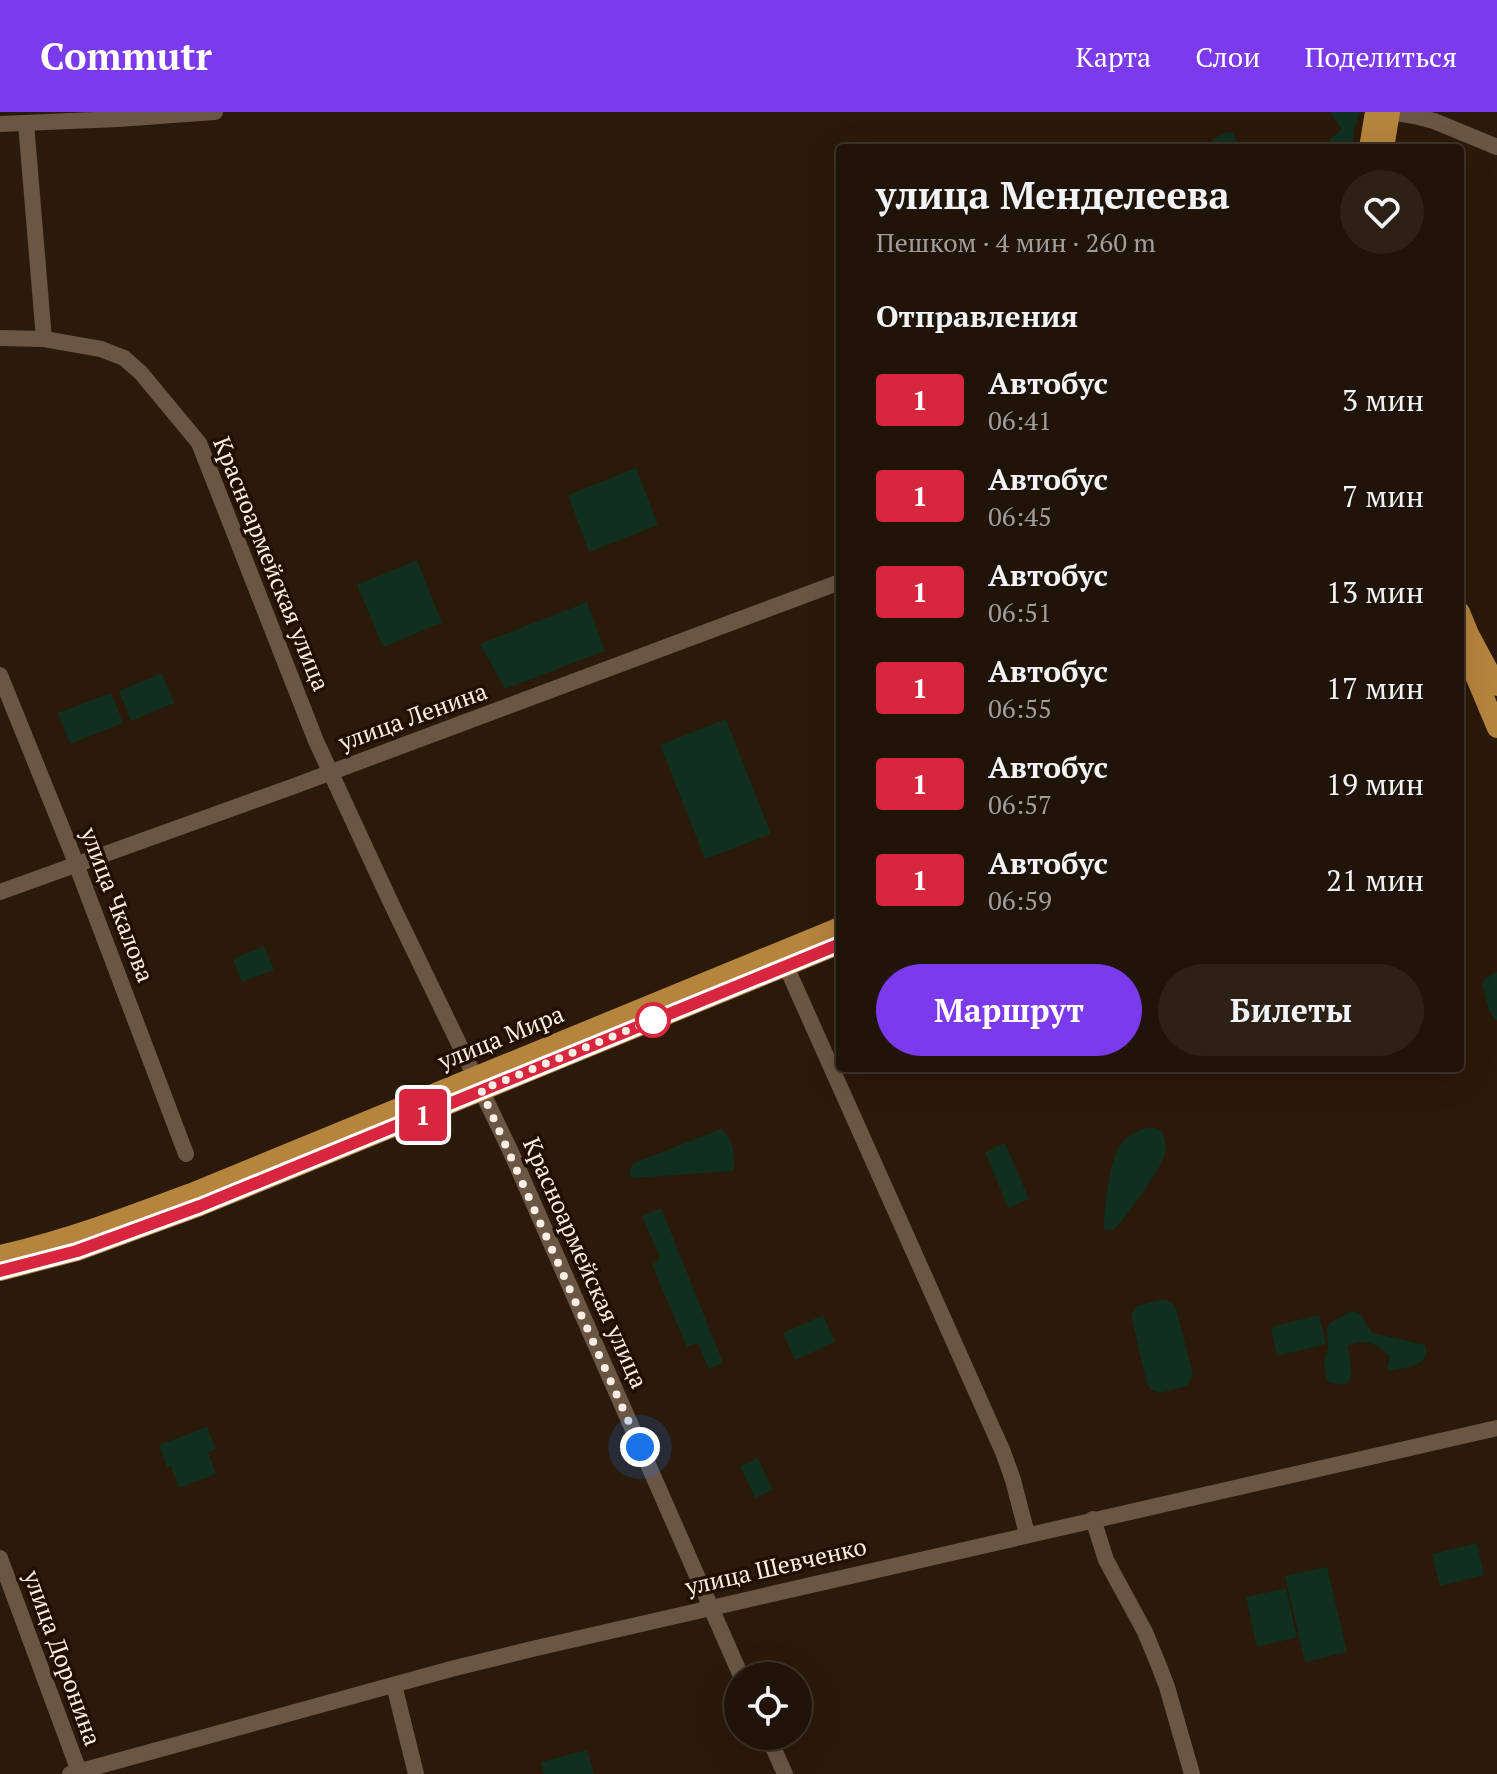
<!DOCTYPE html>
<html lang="ru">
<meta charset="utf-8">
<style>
:root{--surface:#201307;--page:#2d2015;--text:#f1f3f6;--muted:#a29e9b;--line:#3d3228;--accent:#7c3aed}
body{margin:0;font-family:"PT Serif",serif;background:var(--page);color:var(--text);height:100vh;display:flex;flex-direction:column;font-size:30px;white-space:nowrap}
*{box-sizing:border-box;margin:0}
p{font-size:26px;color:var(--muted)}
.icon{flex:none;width:44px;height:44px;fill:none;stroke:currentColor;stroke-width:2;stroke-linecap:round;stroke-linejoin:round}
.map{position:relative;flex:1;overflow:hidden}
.sheet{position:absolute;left:836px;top:32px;width:628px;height:928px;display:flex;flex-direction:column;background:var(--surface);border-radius:8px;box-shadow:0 8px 32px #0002,0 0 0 2px var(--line)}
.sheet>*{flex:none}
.badge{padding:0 16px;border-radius:6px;font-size:28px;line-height:52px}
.fabs{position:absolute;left:724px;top:1550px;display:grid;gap:16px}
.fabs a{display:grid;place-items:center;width:88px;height:88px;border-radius:50%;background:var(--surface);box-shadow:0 8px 32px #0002,0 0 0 2px var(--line);font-size:40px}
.you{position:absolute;width:40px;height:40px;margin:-20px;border:6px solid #fff;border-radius:50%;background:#1a73e8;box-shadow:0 0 0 12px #1a73e833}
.map>.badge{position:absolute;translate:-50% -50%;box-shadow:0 0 0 4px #fff}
h2{padding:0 40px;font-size:30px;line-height:72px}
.round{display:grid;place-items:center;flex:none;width:84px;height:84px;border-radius:42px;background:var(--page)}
.summary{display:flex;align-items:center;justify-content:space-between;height:136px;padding:0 40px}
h1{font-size:38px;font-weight:700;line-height:60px}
.cta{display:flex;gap:16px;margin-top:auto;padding:16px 40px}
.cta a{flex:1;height:92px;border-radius:48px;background:var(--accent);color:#fff;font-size:32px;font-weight:700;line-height:92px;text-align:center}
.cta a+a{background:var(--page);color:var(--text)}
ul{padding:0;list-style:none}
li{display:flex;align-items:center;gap:24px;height:96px;padding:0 40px}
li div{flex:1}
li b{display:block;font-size:30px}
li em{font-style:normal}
li .badge{min-width:88px;font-weight:700;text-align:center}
header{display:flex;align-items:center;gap:48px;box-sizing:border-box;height:112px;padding:0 40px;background:var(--accent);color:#fff}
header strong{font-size:38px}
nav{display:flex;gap:44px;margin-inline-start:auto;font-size:28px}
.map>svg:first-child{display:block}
.green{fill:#112f1f}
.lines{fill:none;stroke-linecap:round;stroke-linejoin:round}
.minor{stroke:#6b5644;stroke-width:16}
.major{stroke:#b5843d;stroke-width:20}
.line-casing{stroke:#fff;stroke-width:18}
.line{stroke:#d7263d;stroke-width:12}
.walk{stroke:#fbeee4;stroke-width:8;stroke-dasharray:0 14.4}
.stop-dot{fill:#fff;stroke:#d7263d;stroke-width:4}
.labels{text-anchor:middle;stroke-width:7;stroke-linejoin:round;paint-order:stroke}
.street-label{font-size:24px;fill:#fbeee4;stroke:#211002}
</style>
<header>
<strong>Commutr</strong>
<nav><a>Карта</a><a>Слои</a><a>Поделиться</a></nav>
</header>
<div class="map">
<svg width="1497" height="1662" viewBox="0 0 1497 1662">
<rect width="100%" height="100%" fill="#2b1909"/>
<g class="green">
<polygon points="1330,0 1360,0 1354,17 1353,36 1335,36 1329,31 1330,27 1342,17"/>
<polygon points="1227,20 1233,21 1240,36 1183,36 1210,32 1213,27"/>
<polygon points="636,356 658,413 589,440 568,383"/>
<polygon points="417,448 442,511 383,535 357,473"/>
<polygon points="587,490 605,539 505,577 480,532"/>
<polygon points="162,561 174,591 131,609 119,579"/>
<polygon points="111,581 123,611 70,632 58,601"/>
<polygon points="726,607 771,722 705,747 660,633"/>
<polygon points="264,834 274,858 242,870 233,847"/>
<polygon points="1497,860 1497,909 1489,899 1482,871 1487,865"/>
<path d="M 1147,1016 L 1155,1016 L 1162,1019 C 1165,1027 1167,1036 1164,1045 C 1161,1055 1125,1108 1116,1115 C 1111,1119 1111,1118 1104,1117 C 1103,1100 1110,1047 1120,1033 C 1127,1024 1136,1019 1147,1016 Z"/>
<path d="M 721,1017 C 733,1025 735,1044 734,1057 L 732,1059 L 633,1066 L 630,1064 L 630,1057 L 634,1051 Z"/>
<polygon points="1005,1031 1029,1087 1008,1096 985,1040"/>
<polygon points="661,1096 723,1251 709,1257 698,1231 687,1235 652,1153 660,1146 642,1104"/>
<polygon points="1163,1187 1171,1190 1176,1196 1193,1262 1190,1270 1186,1274 1160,1281 1152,1278 1147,1272 1131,1203 1137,1194"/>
<path d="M 1352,1199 C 1365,1200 1364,1213 1373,1221 L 1425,1233 C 1432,1254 1407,1255 1391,1259 L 1387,1258 L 1390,1245 C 1379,1232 1364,1225 1348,1234 C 1349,1252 1363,1282 1327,1269 L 1324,1250 L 1328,1237 L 1327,1217 L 1329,1212 L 1337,1207 Z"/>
<polygon points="823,1203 835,1230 795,1248 783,1221"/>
<polygon points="1319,1203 1326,1232 1277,1244 1271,1215"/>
<polygon points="207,1315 216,1337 208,1340 216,1362 179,1376 171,1354 167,1355 159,1333"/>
<polygon points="758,1346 773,1378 755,1386 740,1354"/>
<polygon points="1477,1431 1484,1463 1440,1474 1432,1442"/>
<polygon points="1327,1455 1347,1540 1305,1550 1285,1464"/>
<polygon points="1286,1476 1297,1525 1257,1535 1246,1485"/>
<polygon points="587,1638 594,1662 544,1662 541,1650"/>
</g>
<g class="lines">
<g class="minor">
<polyline points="1390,0 1414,4 1434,9 1497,35"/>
<polyline points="26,11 44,227 101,237 124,246 141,261 199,331 316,629 391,791 475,965"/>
<polyline points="0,12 118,7 215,0"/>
<polyline points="0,226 44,227"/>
<polyline points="0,563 70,736 186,1042"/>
<polyline points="0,780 297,673 840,470"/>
<polyline points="786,854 1003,1340 1013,1368 1027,1422"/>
<polyline points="481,978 510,1038 741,1564"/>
<polyline points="1093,1407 1106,1448 1145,1520 1159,1554 1167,1575 1192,1662"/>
<polyline points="0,1446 80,1662"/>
<polyline points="394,1573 416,1662"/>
<polyline points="768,1624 785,1662"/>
<polyline points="70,1662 451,1557 532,1537 1497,1316"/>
</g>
<g class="major">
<polyline points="1369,36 1375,0"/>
<polyline points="1384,36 1390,0"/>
<polyline points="1460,500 1469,522 1497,574"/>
<polyline points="1460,528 1497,616"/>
<path d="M 0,1143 C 67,1128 130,1104 194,1080 L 840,815"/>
<polyline points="0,1159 77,1139 200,1094 840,832"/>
</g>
</g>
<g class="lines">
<defs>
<polyline id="line" points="0,1159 77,1139 200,1094 840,832"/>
</defs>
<use href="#line" class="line-casing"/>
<use href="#line" class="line"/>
<polyline class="walk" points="640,1335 481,978 653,908"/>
</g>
<circle class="stop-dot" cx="653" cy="908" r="16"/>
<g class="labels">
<g class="street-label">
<text transform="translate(271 452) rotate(68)" y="8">Красноармейская улица</text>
<text transform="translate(413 605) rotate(-20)" y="8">улица Ленина</text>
<text transform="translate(117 793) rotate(69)" y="8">улица Чкалова</text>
<text transform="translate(501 926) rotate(-22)" y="8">улица Мира</text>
<text transform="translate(585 1151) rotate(66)" y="8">Красноармейская улица</text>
<text transform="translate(776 1455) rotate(-13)" y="8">улица Шевченко</text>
<text transform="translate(62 1546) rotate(70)" y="8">улица Доронина</text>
</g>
</g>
</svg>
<div class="fabs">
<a><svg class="icon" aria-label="locate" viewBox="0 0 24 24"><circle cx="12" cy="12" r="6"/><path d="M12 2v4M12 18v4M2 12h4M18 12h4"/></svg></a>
</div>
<div class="you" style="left:640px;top:1335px"></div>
<b class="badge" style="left:423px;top:1003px;background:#d7263d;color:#fff">1</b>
<section class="sheet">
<div class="summary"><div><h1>улица Менделеева</h1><p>Пешком · 4 мин · 260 m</p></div><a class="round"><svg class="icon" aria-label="heart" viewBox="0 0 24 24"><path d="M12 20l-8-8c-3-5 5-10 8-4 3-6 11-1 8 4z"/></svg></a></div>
<h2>Отправления</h2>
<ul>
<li><span class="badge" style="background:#d7263d;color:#fff">1</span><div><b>Автобус</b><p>06:41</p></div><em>3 мин</em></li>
<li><span class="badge" style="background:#d7263d;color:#fff">1</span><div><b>Автобус</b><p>06:45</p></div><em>7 мин</em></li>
<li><span class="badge" style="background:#d7263d;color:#fff">1</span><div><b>Автобус</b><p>06:51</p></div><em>13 мин</em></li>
<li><span class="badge" style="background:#d7263d;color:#fff">1</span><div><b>Автобус</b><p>06:55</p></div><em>17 мин</em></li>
<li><span class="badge" style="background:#d7263d;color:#fff">1</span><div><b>Автобус</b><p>06:57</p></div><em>19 мин</em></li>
<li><span class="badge" style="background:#d7263d;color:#fff">1</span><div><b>Автобус</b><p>06:59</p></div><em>21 мин</em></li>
</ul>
<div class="cta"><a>Маршрут</a><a>Билеты</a></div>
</section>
</div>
